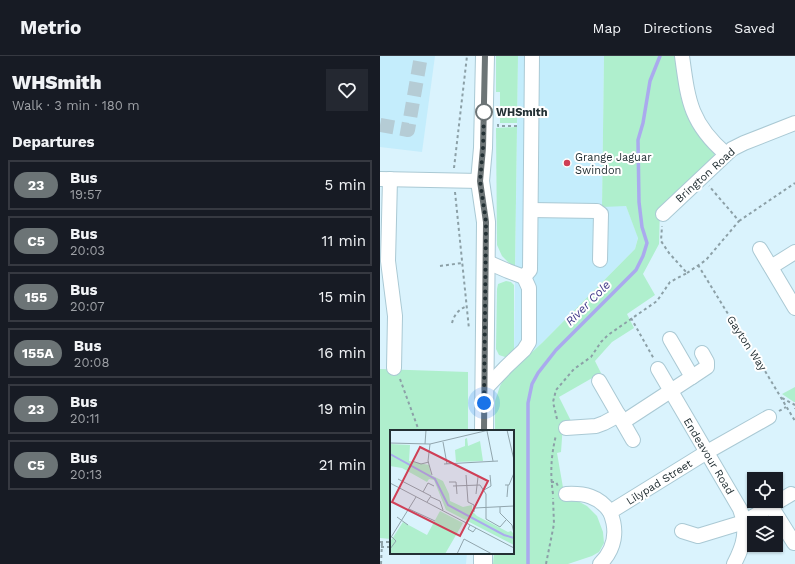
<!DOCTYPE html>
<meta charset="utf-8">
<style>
:root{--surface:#171b24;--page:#242831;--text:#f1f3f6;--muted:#9ea1a6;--line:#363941}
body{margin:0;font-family:"Work Sans",sans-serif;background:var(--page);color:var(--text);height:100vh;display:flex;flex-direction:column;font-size:15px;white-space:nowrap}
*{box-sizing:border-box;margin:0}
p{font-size:13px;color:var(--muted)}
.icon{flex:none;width:22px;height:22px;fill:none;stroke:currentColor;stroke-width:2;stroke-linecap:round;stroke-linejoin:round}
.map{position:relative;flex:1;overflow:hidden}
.panel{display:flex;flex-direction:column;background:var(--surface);width:380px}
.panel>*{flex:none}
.badge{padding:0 8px;border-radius:13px;font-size:14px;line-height:26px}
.buttons{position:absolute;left:367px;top:416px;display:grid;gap:8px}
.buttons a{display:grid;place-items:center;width:36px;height:36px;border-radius:0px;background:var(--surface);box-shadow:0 1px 3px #0004;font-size:20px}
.you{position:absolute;width:20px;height:20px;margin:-10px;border:3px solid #fff;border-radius:50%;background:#1a73e8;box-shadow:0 0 0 6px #1a73e833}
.map>.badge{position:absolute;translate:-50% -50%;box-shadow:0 0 0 2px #fff}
h2{padding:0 12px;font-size:15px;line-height:36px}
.round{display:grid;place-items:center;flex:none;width:42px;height:42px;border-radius:0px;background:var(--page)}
.overview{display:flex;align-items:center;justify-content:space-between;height:68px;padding:0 12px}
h1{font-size:19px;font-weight:800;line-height:30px}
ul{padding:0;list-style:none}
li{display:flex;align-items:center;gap:12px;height:50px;margin:0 8px 6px;padding:0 4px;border:2px solid var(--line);border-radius:0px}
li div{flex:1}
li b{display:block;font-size:15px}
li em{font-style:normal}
li .badge{min-width:44px;font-weight:700;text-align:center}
header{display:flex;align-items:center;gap:24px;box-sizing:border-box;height:56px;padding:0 20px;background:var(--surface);border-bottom:1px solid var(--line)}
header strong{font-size:19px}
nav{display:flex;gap:22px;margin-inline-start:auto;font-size:14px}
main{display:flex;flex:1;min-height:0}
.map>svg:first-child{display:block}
.built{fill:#c4edfc}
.green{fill:#afefcd}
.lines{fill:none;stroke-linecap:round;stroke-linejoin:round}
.stream{stroke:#aae;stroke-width:3.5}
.minor-tunnel{stroke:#b5ccd5;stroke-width:14;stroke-dasharray:14 7;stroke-linecap:butt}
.minor-casing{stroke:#aac9d4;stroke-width:16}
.major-casing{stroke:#aac9d4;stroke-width:20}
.path{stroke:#8ca0a7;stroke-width:2;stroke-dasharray:3 3;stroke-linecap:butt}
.minor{stroke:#fff;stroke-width:14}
.major{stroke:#fff;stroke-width:18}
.line-casing{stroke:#fff;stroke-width:9}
.line{stroke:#6c7476;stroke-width:6}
.walk{stroke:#233034;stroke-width:4;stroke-dasharray:0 7.2}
.stop-dot{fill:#fff;stroke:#6c7476;stroke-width:2}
.poi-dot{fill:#cf3f56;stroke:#fff;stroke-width:1.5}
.labels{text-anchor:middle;stroke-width:4;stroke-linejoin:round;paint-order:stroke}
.stop-label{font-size:11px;font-weight:bold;fill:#233034;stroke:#fff;text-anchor:start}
.poi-label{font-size:11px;fill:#233034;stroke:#fff;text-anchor:start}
.street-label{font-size:11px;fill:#233034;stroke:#fff}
.water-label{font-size:12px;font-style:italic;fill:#433b8a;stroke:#fff}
.inset-river{fill:none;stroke:#aae;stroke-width:2}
.inset-road{fill:none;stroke:#91a5ad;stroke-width:1}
.view{fill:#cf3f56;fill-opacity:0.15;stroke:#cf3f56;stroke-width:2}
.inset-edge{fill:none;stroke:#233034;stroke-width:2}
</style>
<header>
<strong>Metrio</strong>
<nav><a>Map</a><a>Directions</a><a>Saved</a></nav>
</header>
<main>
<section class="panel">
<div class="overview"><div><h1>WHSmith</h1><p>Walk · 3 min · 180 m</p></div><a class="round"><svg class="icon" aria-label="heart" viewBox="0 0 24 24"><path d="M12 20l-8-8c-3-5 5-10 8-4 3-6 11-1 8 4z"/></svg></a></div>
<h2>Departures</h2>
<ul>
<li><span class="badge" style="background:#6c7476;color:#fff">23</span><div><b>Bus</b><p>19:57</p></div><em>5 min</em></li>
<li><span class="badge" style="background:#6c7476;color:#fff">C5</span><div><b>Bus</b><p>20:03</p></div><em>11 min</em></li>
<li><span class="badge" style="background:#6c7476;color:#fff">155</span><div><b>Bus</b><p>20:07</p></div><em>15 min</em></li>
<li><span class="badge" style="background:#6c7476;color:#fff">155A</span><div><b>Bus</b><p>20:08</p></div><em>16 min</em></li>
<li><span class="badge" style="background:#6c7476;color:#fff">23</span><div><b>Bus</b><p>20:11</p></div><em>19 min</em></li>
<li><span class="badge" style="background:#6c7476;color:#fff">C5</span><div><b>Bus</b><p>20:13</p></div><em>21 min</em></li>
</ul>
</section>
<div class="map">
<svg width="415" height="508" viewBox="0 0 415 508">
<rect width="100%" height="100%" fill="#daf3fd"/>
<g class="built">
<polygon points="0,0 55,0 42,96 0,91"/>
<polygon points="138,0 224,0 222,150 246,150 258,181 255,193 163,286 140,307 134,301"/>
<polygon points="40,497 87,497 86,508 40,508"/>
</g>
<g class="green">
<polygon points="116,0 138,0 137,67 120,67 120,36 116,36"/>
<polygon points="224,0 297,0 335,94 333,106 280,151 279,188 263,218 275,239 247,258 254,272 232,286 215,305 221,317 179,341 192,367 183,368 181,396 177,397 185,443 194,443 207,450 217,460 223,476 224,487 219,496 212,500 188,508 113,508 114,497 133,497 133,375 115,375 115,345 120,330 125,321 163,286 255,193 258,182 246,150 222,151"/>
<polygon points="137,71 135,213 122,200 117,189 116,72"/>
<polygon points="126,225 131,226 134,229 134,301 125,301 119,299 116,293 117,233 118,228"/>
<polygon points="0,313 88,316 88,375 11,375 11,483 0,482"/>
<polygon points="415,331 415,346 414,346 402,338"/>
</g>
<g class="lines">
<polyline class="stream" points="148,508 148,347 152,328 158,317 176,294 256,214 263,200 267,187 262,171 259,146 258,84 263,67 270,25 280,0"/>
<polyline class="minor-tunnel" points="0,69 28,74 41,0"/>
<defs>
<g id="minor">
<path d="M 302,0 C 308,44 310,67 346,98"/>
<polyline points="0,123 100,125"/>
<polyline points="10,123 8,205 15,260 14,312"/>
<polyline points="151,154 217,155 221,158 220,204"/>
<polyline points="283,158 352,93 364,87 415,67"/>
<polyline points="380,193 415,252"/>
<polyline points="105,205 128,215 144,221 150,214 152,0"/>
<polyline points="391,211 415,196"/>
<path d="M 278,313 L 360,453 C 368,475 364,489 354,508"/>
<polyline points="312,321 327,311 327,306 322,297"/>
<polyline points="219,325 253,384"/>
<polyline points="105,333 126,311 144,294 149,286 149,232 144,221"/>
<polyline points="243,366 312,321 290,283"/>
<polyline points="186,372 216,370 224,367 239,359"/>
<path d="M 186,438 C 204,437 219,440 230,456"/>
<polyline points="391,450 414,487"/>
<polyline points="302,475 318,480 364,466 411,438"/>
<path d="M 220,508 C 235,493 238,475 230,456 L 327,396 L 389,361"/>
</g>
<g id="major">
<polyline points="104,375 106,166 100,125 103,92 105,0"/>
<polyline points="103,508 103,497"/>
</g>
</defs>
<use href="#minor" class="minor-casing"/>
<use href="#major" class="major-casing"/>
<g class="path">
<polyline points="118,68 118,70 140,70"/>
<polyline points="74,112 87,0"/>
<polyline points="75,136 89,273"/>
<polyline points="359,165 415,127"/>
<polyline points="318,209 356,271 361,275 415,365"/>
<polyline points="60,210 82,207"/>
<polyline points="307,217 326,204 359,165 329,130"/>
<polyline points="251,262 274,303"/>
<path d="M 72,267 C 74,259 79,253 87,250"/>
<polyline points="20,323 39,375"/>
<polyline points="402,342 415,349 415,353"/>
<polyline points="399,355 406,351"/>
<polyline points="177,363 173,346 176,334 194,313 211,301 221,286 228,279 277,245 290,226 307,217 289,197 281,185 282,170"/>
<polyline points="171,426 176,426 178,430"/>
<path d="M 173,438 C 170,417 171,400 176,379"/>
<polyline points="0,486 11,486"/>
<polyline points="1,491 11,491"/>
<polyline points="1,508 2,486"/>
<polyline points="166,508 174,468 173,442"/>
</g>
<use href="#minor" class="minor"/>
<use href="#major" class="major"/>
</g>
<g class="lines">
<defs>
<polyline id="line" points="104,375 106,166 100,125 103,92 105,0"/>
</defs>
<use href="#line" class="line-casing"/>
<use href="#line" class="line"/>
<polyline class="walk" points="104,56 103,92 100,125 106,166 104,347"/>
</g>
<circle class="stop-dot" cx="104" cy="56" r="8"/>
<circle class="poi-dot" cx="187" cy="107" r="4"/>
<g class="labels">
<g class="stop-label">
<text x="116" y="60">WHSmith</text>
</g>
<g class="poi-label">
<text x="195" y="105">Grange Jaguar<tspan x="195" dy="13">Swindon</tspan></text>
</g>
<g class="street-label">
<text transform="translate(325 119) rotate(-42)" y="4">Brington Road</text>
<text transform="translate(367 287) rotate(57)" y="4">Gayton Way</text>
<text transform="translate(329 400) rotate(59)" y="4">Endeavour Road</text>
<text transform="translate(279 426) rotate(-32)" y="4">Lilypad Street</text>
</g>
<g class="water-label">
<text transform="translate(208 247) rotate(-45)" y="4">River Cole</text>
</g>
</g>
<g transform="translate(10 374)">
<rect width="124" height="124" fill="#daf3fd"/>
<path d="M 77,8 L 78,16 L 90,11 L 93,31 L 66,32 L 65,20 L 75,16 L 75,9 ZM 0,14 L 20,15 L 19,31 L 39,35 L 41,45 L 53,51 L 59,64 L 60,71 L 73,77 L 82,75 L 82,81 L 87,86 L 118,102 L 121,101 L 124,104 L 124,115 L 56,80 L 44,50 L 39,49 L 37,52 L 12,38 L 0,36 ZM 50,81 L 73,93 L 55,124 L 0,124 L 0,112 L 13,92 L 37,105 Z" fill="#afefcd"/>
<path class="inset-river" d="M 0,24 L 45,49 L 58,75 L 114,105 L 124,108"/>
<path class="inset-road" d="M 117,0 L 124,30M 97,1 L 103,31M 53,12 L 57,34M 0,13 L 40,14 L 99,0M 35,14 L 36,0M 40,14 L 38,31 L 42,45M 22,31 L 31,34 L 39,32M 54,34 L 108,31M 76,45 L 78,72 L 84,75 L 84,82M 8,49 L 41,66 L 37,72M 59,52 L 66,52 L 67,64M 0,53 L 124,118M 115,55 L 119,55 L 124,43M 63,56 L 90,55 L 96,64 L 96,89 L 110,97 L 116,90M 94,60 L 101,56 L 100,45M 33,62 L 38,53 L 44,56M 86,64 L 88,47M 41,67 L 50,71 L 53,80M 117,67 L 118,55M 110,77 L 110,83 L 122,95 L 124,103M 85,78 L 124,76M 19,79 L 45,91M 7,87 L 18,95M 80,95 L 78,99 L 83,102 L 86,98M 0,109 L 26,67M 0,119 L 6,111 L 2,107M 67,124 L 74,109 L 102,124"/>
<path class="view" d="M 30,17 L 98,51 L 70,106 L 2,72 Z"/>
<rect width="124" height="124" class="inset-edge"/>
</g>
</svg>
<div class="buttons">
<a><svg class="icon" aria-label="locate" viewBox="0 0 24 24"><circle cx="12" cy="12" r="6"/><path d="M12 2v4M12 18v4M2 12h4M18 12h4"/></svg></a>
<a><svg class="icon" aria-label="layers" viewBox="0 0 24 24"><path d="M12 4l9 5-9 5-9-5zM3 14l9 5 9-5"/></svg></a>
</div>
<div class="you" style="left:104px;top:347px"></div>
</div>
</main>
